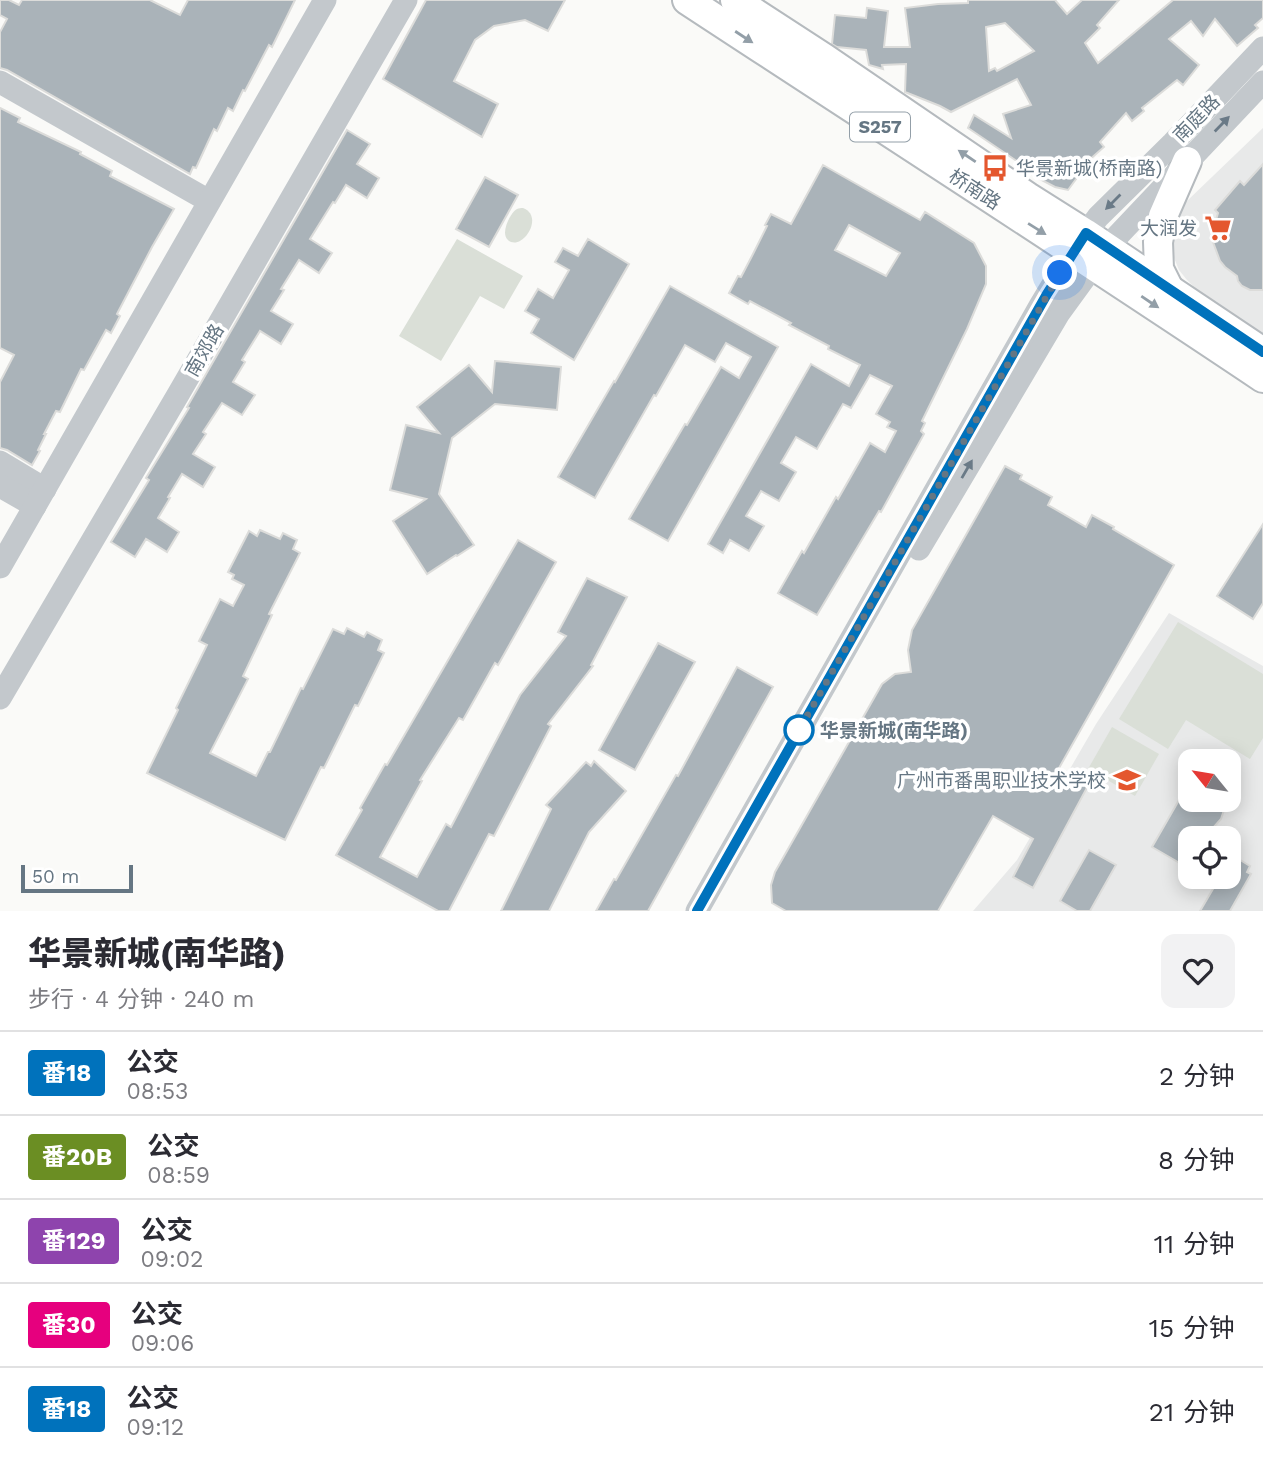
<!DOCTYPE html>
<html lang="zh">
<meta charset="utf-8">
<style>
:root{--surface:#fff;--page:#f2f2f3;--text:#2b2b33;--muted:#7c7c81;--line:#e1e1e2}
body{margin:0;font-family:"Work Sans","Noto Sans SC",sans-serif;background:var(--page);color:var(--text);height:100vh;display:flex;flex-direction:column;font-size:26px;white-space:nowrap}
*{box-sizing:border-box;margin:0}
p{font-size:23px;color:var(--muted)}
.icon{flex:none;width:38px;height:38px;fill:none;stroke:currentColor;stroke-width:2;stroke-linecap:round;stroke-linejoin:round}
.map{position:relative;height:911px;overflow:hidden}
.drawer{display:flex;flex-direction:column;background:var(--surface);flex:1}
.drawer>*{flex:none}
.badge{padding:0 14px;border-radius:5px;font-size:24px;line-height:46px}
.needle{width:46px;rotate:300deg}
.tools{position:absolute;left:1178px;top:749px;display:grid;gap:14px}
.tools a{display:grid;place-items:center;width:63px;height:63px;border-radius:14px;background:var(--surface);box-shadow:0 4px 18px #0003;font-size:35px}
.scale{position:absolute;left:21px;bottom:18px;width:112px;box-sizing:border-box;padding-left:7px;border:4px solid #657683;border-top:0;font-size:19px;line-height:24px;white-space:nowrap;color:#657683;-webkit-text-stroke:5px #fff;paint-order:stroke}
.you{position:absolute;width:35px;height:35px;margin:-18px;border:5px solid #fff;border-radius:50%;background:#1a73e8;box-shadow:0 0 0 10px #1a73e833}
.map>.badge{position:absolute;translate:-50% -50%;box-shadow:0 0 0 4px #fff}
.round{display:grid;place-items:center;flex:none;width:74px;height:74px;border-radius:14px;background:var(--page)}
.head{display:flex;align-items:center;justify-content:space-between;height:119px;padding:0 28px}
h1{font-size:33px;font-weight:800;line-height:52px}
ul{padding:0;list-style:none}
li{display:flex;align-items:center;gap:21px;height:84px;padding:0 28px;border-top:2px solid var(--line)}
li div{flex:1}
li b{display:block;font-size:26px}
li em{font-style:normal}
li .badge{min-width:77px;font-weight:700;text-align:center}
.map>svg:first-child{display:block}
.built{fill:#e8e9e9;fill-rule:evenodd}
.green{fill:#dadfd7}
.building{fill:#aab3b9;stroke:#dcdcda;stroke-width:2;fill-rule:evenodd}
.lines{fill:none;stroke-linecap:round;stroke-linejoin:round}
.major-casing{stroke:#b5babe;stroke-width:32}
.minor{stroke:#c3c8cc;stroke-width:23}
.major{stroke:#fff;stroke-width:28}
.oneway{fill:#939fa8}
.oneway2{fill:#6a7a87}
.line-casing{stroke:#fff;stroke-width:16}
.line{stroke:#0072bc;stroke-width:10}
.walk{stroke:#657683;stroke-width:7;stroke-dasharray:0 12.6}
.stop-dot{fill:#fff;stroke:#0072bc;stroke-width:3.5}
.labels{text-anchor:middle;stroke-width:7;stroke-linejoin:round;paint-order:stroke}
.shield{fill:#fff;stroke:#939fa8;stroke-width:2}
.shield-label{font-size:18px;font-weight:bold;fill:#657683}
.street-label{font-size:19px;fill:#657683;stroke:#fff}
.poi-label{font-size:19px;fill:#657683;stroke:#fff;text-anchor:end}
.stop-label{font-size:19px;font-weight:bold;fill:#657683;stroke:#fff;text-anchor:start}
</style>
<div class="map">
<svg width="1263" height="911" viewBox="0 0 1263 911">
<rect width="100%" height="100%" fill="#fafaf8"/>
<g class="built">
<polygon points="1263,128 1263,334 1196,289 1187,280 1179,270 1170,248 1175,220 1187,201"/>
<path d="M 1169,613 L 1263,666 L 1263,911 L 973,911 L 1017,860 L 1096,724 ZM 1190,761 L 1228,761 L 1228,800 L 1190,800 ZM 1190,838 L 1228,838 L 1228,877 L 1190,877 Z"/>
</g>
<g class="green">
<path d="M 523,208 C 546,217 520,254 507,239 C 501,232 510,213 517,209 C 519,208 521,208 523,208 Z"/>
<polygon points="457,239 523,276 504,309 480,296 441,361 399,336"/>
<polygon points="1178,622 1263,674 1263,738 1250,759 1186,720 1168,749 1119,719"/>
<polygon points="1112,727 1159,754 1135,796 1088,769"/>
</g>
<g class="building">
<polygon points="0,0 9,0 19,5 22,0 150,0 180,15 188,0 295,0 272,47 269,45 245,91 243,90 233,111 228,108 217,131 214,129 196,168 193,167 190,174 7,70 0,68 0,32 7,19 0,15"/>
<polygon points="426,0 565,0 548,31 525,20 494,26 475,40 454,81 498,104 482,137 383,79"/>
<path d="M 968,0 L 1055,0 L 1067,14 L 1082,0 L 1119,0 L 1097,25 L 1100,28 L 1085,43 L 1098,63 L 1173,0 L 1263,0 L 1263,18 L 1255,25 L 1258,28 L 1237,46 L 1215,19 L 1203,36 L 1191,21 L 1169,39 L 1199,65 L 1183,85 L 1177,80 L 1142,108 L 1144,111 L 1132,121 L 1126,113 L 1100,142 L 1104,147 L 1079,169 L 1082,171 L 1068,190 L 1055,187 L 1032,175 L 1033,172 L 968,128 L 974,115 L 1011,138 L 1003,114 L 1031,105 L 1017,79 L 951,112 L 940,106 L 905,92 L 906,64 L 882,65 L 883,69 L 869,65 L 866,50 L 837,47 L 832,44 L 835,15 L 866,18 L 867,8 L 888,11 L 884,47 L 910,47 L 905,8 L 938,4 L 968,3 ZM 1005,23 L 1034,51 L 997,71 L 995,68 L 989,71 L 986,27 Z"/>
<polygon points="0,108 20,118 18,122 81,152 80,154 112,171 110,176 174,209 152,247 117,314 120,316 111,333 106,330 84,370 81,369 60,412 56,411 44,434 46,434 38,450 40,451 32,465 7,450 0,448 0,382 14,355 0,348"/>
<polygon points="347,130 370,144 357,164 379,178 367,198 346,185 335,203 333,202 310,239 332,253 319,273 299,260 281,289 284,290 271,311 293,324 281,344 260,331 242,360 245,362 233,382 255,395 242,415 222,403 203,432 206,434 193,454 215,467 203,487 182,474 168,497 170,498 158,518 179,532 167,552 146,539 135,557 111,542 149,480 146,478 189,408 187,407"/>
<polygon points="1263,164 1263,290 1250,290 1242,286 1238,281 1237,276 1225,267 1220,261 1213,242 1213,230 1218,213 1215,210 1240,181 1244,185"/>
<path d="M 823,165 L 920,220 L 925,212 L 974,243 L 986,266 L 986,284 L 967,329 L 922,421 L 925,423 L 921,431 L 924,434 L 881,512 L 879,511 L 817,615 L 778,593 L 802,551 L 804,553 L 836,497 L 838,499 L 870,443 L 885,452 L 896,431 L 887,427 L 890,422 L 876,414 L 892,386 L 870,375 L 851,408 L 843,404 L 817,449 L 796,437 L 781,463 L 796,472 L 779,501 L 761,491 L 746,516 L 764,526 L 749,551 L 730,540 L 723,553 L 708,544 L 811,364 L 849,386 L 860,365 L 828,349 L 829,346 L 789,325 L 791,323 L 750,301 L 748,304 L 729,293 L 738,276 L 741,277 L 753,254 L 767,226 L 765,225 L 771,214 L 791,224 ZM 849,225 L 900,253 L 886,276 L 835,250 Z"/>
<polygon points="485,177 518,195 489,247 456,229"/>
<polygon points="588,239 629,264 574,360 531,333 539,319 525,311 538,289 553,298 569,270 555,262 563,248 578,256"/>
<polygon points="670,286 778,347 668,541 629,519 685,424 687,425 721,367 739,378 751,357 726,343 715,362 685,345 656,396 654,395 595,498 558,477 614,381 615,382"/>
<polygon points="495,361 561,367 557,410 495,404 452,438 439,494 474,545 457,556 456,555 427,574 393,521 426,499 390,490 406,425 439,433 417,407 469,365 492,392"/>
<polygon points="1005,466 1022,475 1020,479 1052,497 1048,505 1086,527 1092,515 1114,527 1113,529 1174,565 1059,768 1089,784 1033,888 1013,877 1033,839 993,816 938,911 786,911 772,903 771,885 775,872 882,684 895,674 911,672 908,650 912,630"/>
<polygon points="1263,524 1263,603 1253,619 1217,596"/>
<polygon points="260,530 280,539 283,533 297,540 293,549 300,553 269,614 272,615 243,676 248,679 210,753 256,776 268,752 270,752 301,688 303,689 333,629 344,634 347,628 364,637 367,632 382,640 378,650 384,653 358,706 355,705 324,768 321,767 285,840 147,773 178,710 176,708 207,645 199,641 220,599 233,606 244,585 232,579 234,575 228,572 249,531 257,536"/>
<polygon points="518,540 556,562 498,665 495,663 463,720 459,718 420,780 422,781 380,857 417,877 446,824 451,827 520,695 566,636 558,632 587,578 627,597 591,665 593,666 548,724 551,726 494,836 489,834 449,911 438,911 336,855 362,810 360,808 385,764 387,765"/>
<polygon points="658,643 695,662 635,770 599,750"/>
<polygon points="737,667 773,687 648,911 596,911 614,879 616,880 676,775 678,776"/>
<polygon points="594,761 626,791 589,832 549,911 501,911 551,809 546,805 586,762 591,766"/>
<polygon points="1190,781 1190,800 1222,800 1224,810 1221,819 1213,828 1200,832 1196,838 1190,838 1190,869 1152,847"/>
<polygon points="1089,850 1116,865 1090,911 1077,911 1060,901"/>
<polygon points="1232,855 1250,866 1247,872 1251,874 1230,911 1200,911 1220,877 1228,877 1228,862"/>
</g>
<g class="lines">
<defs>
<g id="major">
<path d="M 687,0 C 879,126 1072,250 1263,378"/>
<polyline points="735,0 824,58 1028,197 1085,233 1263,352"/>
<polyline points="1169,289 1159,269 1158,242 1163,216 1187,161"/>
</g>
</defs>
<use href="#major" class="major-casing"/>
<g class="minor">
<polyline points="0,82 209,201"/>
<polyline points="0,462 45,489"/>
<polyline points="0,486 35,506"/>
<polyline points="919,549 1059,313 1107,247 1263,82"/>
<polyline points="0,567 325,0"/>
<polyline points="0,698 179,393 406,0"/>
<polyline points="697,911 1040,306 1073,251 1098,217 1173,143 1263,48"/>
</g>
<use href="#major" class="major"/>
</g>
<defs><path id="oneway-solid" d="M-6-.8H1V-3.2L6.5 0L1 3.2V.8H-6Z" transform="scale(1.75)"/></defs>
<g class="oneway">
<use href="#oneway-solid" transform="translate(744 37) rotate(33)"/>
<use href="#oneway-solid" transform="translate(967 156) rotate(-146)"/>
<use href="#oneway-solid" transform="translate(1037 229) rotate(32)"/>
<use href="#oneway-solid" transform="translate(1150 302) rotate(34)"/>
</g>
<g class="oneway2">
<use href="#oneway-solid" transform="translate(1222 124) rotate(-46)"/>
<use href="#oneway-solid" transform="translate(1113 202) rotate(135)"/>
<use href="#oneway-solid" transform="translate(967 469) rotate(-60)"/>
</g>
<g class="lines">
<defs>
<polyline id="line" points="697,911 1047,294 1086,233 1263,352"/>
</defs>
<use href="#line" class="line-casing"/>
<use href="#line" class="line"/>
<polyline class="walk" points="799,730 794,739 1060,273"/>
</g>
<defs>
<symbol id="bus-bare" viewBox="-9 -9 18 18"><path d="M-5-6H5V4H4V6H2V4H-2V6H-4V4H-5ZM-3.5-4V0h7V-4ZM-3.5 1.2v1.5H-2V1.2ZM2 1.2v1.5H3.5V1.2Z" fill="#e4572e" stroke="#fff" stroke-width="2.5" paint-order="stroke"/></symbol>
<symbol id="supermarket-bare" viewBox="-9 -9 18 18"><path d="M-6-5.5h2.5l.6 2H6L4.5 2H-2.5L-4.4-4H-6ZM-1.5 3.2a1.3 1.3 0 1 0 .1 0ZM3 3.2a1.3 1.3 0 1 0 .1 0Z" fill="#e4572e" stroke="#fff" stroke-width="2.5" paint-order="stroke"/></symbol>
<symbol id="school-bare" viewBox="-9 -9 18 18"><path d="M0-5L7-2L0 1L-7-2ZM-4 1L0 2.5L4 1V4Q0 6-4 4Z" fill="#e4572e" stroke="#fff" stroke-width="2.5" paint-order="stroke"/></symbol>
</defs>
<g fill-rule="evenodd">
<use href="#bus-bare" x="976" y="149" width="38" height="38"/>
<use href="#supermarket-bare" x="1199" y="209" width="38" height="38"/>
<use href="#school-bare" x="1108" y="761" width="38" height="38"/>
</g>
<circle class="stop-dot" cx="799" cy="730" r="14"/>
<g class="labels">
<rect class="shield" x="850" y="112.5" width="60" height="29" rx="5"/>
<g class="shield-label">
<text x="880" y="133">S257</text>
</g>
<g class="street-label">
<text transform="translate(1196 118) rotate(-46)" y="7">南庭路</text>
<text transform="translate(975 189) rotate(33)" y="7">桥南路</text>
<text transform="translate(204 350) rotate(-60)" y="7">南郊路</text>
</g>
<g class="poi-label">
<text x="1016" y="175" text-anchor="start">华景新城(桥南路)</text>
<text x="1197" y="235">大润发</text>
<text x="1106" y="787">广州市番禺职业技术学校</text>
</g>
<g class="stop-label">
<text x="820" y="737">华景新城(南华路)</text>
</g>
</g>
</svg>
<div class="tools">
<a><svg class="needle" viewBox="-14 -14 28 28"><path d="M0-13l5 13h-10z" fill="#e53935"/><path d="M0 13l5-13h-10z" fill="#7c7c81"/></svg></a>
<a><svg class="icon" aria-label="locate" viewBox="0 0 24 24"><circle cx="12" cy="12" r="6"/><path d="M12 2v4M12 18v4M2 12h4M18 12h4"/></svg></a>
</div>
<div class="scale">50 m</div>
<div class="you" style="left:1060px;top:273px"></div>
</div>
<section class="drawer">
<div class="head"><div><h1>华景新城(南华路)</h1><p>步行 · 4 分钟 · 240 m</p></div><a class="round"><svg class="icon" aria-label="heart" viewBox="0 0 24 24"><path d="M12 20l-8-8c-3-5 5-10 8-4 3-6 11-1 8 4z"/></svg></a></div>
<ul>
<li><span class="badge" style="background:#0072bc;color:#fff">番18</span><div><b>公交</b><p>08:53</p></div><em>2 分钟</em></li>
<li><span class="badge" style="background:#6b8e23;color:#fff">番20B</span><div><b>公交</b><p>08:59</p></div><em>8 分钟</em></li>
<li><span class="badge" style="background:#8e44ad;color:#fff">番129</span><div><b>公交</b><p>09:02</p></div><em>11 分钟</em></li>
<li><span class="badge" style="background:#e6007e;color:#fff">番30</span><div><b>公交</b><p>09:06</p></div><em>15 分钟</em></li>
<li><span class="badge" style="background:#0072bc;color:#fff">番18</span><div><b>公交</b><p>09:12</p></div><em>21 分钟</em></li>
</ul>
</section>
